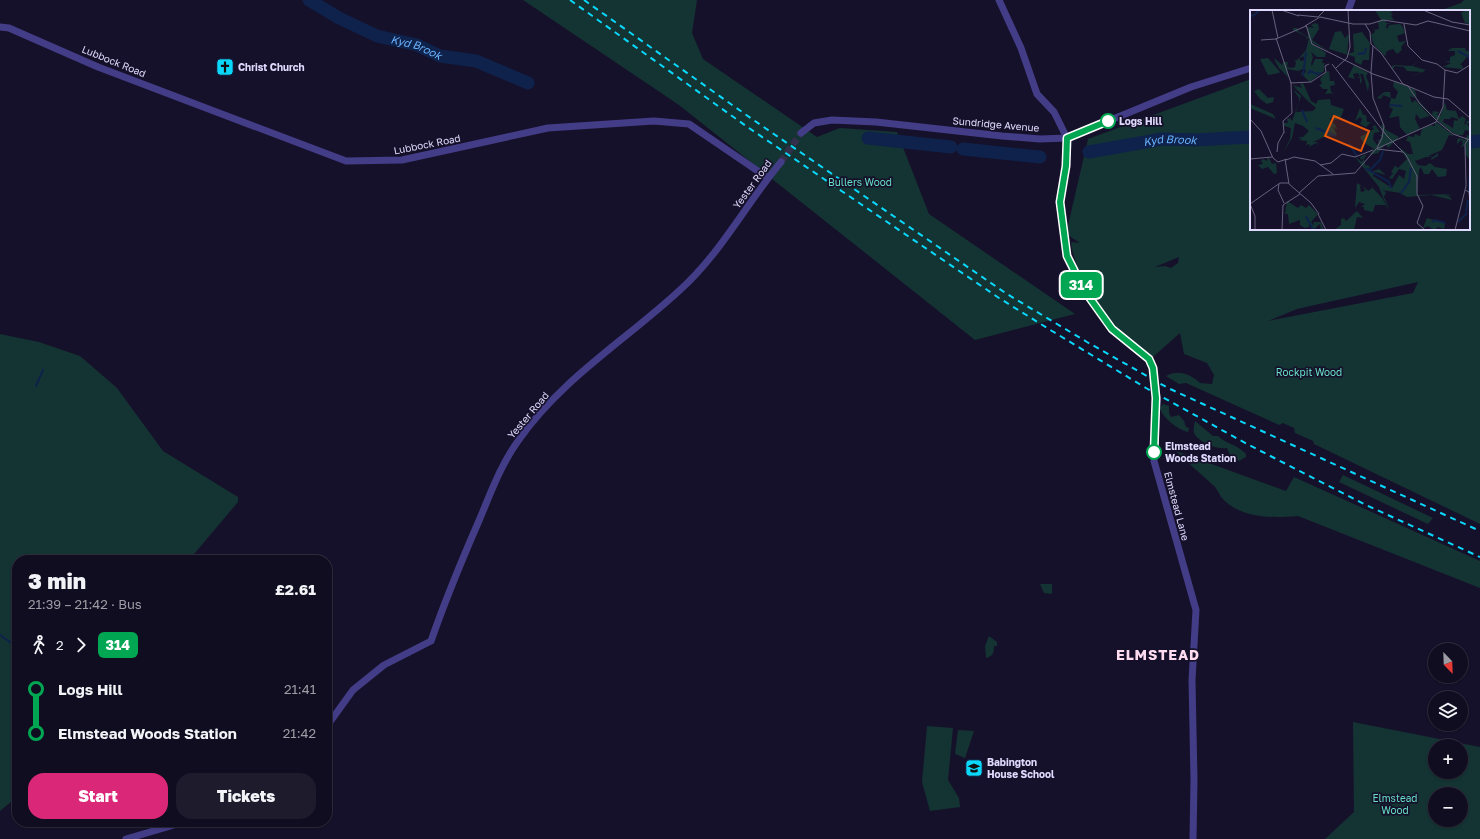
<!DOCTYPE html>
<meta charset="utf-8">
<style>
:root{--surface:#100d20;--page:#1e1b2d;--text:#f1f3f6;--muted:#9c9ca5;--line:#302d3e;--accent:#db2777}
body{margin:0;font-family:"Golos Text",sans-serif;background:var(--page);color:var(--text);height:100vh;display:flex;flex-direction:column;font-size:15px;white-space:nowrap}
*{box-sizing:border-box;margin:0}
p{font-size:13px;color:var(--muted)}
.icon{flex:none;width:22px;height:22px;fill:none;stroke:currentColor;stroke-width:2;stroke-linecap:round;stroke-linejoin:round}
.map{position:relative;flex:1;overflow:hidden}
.sheet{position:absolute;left:12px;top:555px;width:320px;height:272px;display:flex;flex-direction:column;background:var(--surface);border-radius:16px;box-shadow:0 1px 3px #0004,0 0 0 1px var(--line)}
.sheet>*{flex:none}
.badge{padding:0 8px;border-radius:6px;font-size:14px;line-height:26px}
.needle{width:26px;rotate:157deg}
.buttons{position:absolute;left:1428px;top:643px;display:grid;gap:8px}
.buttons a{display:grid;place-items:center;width:40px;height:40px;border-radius:50%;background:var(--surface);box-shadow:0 1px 3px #0004,0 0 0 1px var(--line);font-size:20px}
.map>.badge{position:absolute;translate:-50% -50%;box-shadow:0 0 0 2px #fff}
.legs{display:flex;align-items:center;gap:6px;height:44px;padding:0 16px;font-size:13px}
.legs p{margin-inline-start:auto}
.headline{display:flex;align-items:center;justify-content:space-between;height:68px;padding:0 16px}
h1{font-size:22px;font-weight:800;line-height:30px}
.button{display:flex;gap:8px;margin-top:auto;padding:8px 16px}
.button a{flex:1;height:46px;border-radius:16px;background:var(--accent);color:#fff;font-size:16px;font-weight:800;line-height:46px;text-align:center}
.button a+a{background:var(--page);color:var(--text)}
ul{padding:0 16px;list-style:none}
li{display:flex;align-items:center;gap:14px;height:44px;font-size:15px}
li i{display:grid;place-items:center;width:6px;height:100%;margin:0 5px;background:currentColor}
li i::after{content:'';width:10px;height:10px;margin:-5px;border:3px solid;border-radius:50%;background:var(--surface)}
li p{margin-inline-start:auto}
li:first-child i{background:linear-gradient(#0000 50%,currentColor 0)}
li:last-child i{background:linear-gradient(currentColor 50%,#0000 0)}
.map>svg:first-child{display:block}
.green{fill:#143333;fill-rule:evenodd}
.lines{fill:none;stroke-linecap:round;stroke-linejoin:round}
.stream{stroke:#0e224c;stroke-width:2}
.river{stroke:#0e224c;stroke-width:13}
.tertiary-tunnel{stroke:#342f4a;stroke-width:7;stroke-dasharray:7 3.5;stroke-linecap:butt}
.tertiary{stroke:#433d88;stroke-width:7}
.rail{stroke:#0ad8fb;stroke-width:2;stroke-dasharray:6 5;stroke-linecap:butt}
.line-1-casing{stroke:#fff;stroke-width:9}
.line-1{stroke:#00a651;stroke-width:6}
.stop-1-dot{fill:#fff;stroke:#00a651;stroke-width:2}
.labels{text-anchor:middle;stroke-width:3.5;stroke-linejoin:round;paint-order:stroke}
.street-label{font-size:10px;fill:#e0dafe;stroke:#16112a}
.poi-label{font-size:10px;font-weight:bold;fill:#e0dafe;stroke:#16112a;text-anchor:start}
.stop-label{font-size:10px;font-weight:bold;fill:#e0dafe;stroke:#16112a;text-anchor:start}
.park-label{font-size:10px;fill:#66dfc6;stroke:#16112a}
.water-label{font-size:11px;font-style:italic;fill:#6ab2fc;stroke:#16112a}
.district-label{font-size:14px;font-weight:bold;letter-spacing:1px;fill:#fedcf0;stroke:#16112a}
.inset-river{fill:none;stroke:#0e224c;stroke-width:2}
.inset-road{fill:none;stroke:#67617f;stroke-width:1}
.view{fill:#e8590c;fill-opacity:0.15;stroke:#e8590c;stroke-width:2}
.inset-edge{fill:none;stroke:#e0dafe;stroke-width:2}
</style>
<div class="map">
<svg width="1480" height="839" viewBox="0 0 1480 839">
<rect width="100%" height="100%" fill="#16112a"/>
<g class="green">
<polygon points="523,0 697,0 692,33 703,59 817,137 840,128 897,132 929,214 1075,314 975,340 679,105"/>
<path d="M 1464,0 L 1480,0 L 1480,524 L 1314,444 L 1313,441 L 1295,433 L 1294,428 L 1283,423 L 1279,425 L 1186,383 L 1179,384 L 1166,376 C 1178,369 1191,374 1200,383 L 1212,384 L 1214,375 L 1207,363 L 1184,354 L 1180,333 L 1153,357 C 1141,347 1124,338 1114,326 C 1097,307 1073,267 1071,242 L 1080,243 L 1066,234 L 1088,139 L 1251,79 L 1251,229 L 1469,229 L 1469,11 L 1439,11 L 1461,3 ZM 1179,257 L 1178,263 L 1171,268 L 1165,266 L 1155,267 ZM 1418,282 L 1413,293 L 1268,321 L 1297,309 Z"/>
<polygon points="0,334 39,342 80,356 117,388 163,451 238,497 238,502 189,560 17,560 17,797 0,811"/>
<path d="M 1163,404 L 1169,406 L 1169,413 L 1171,417 L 1179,415 L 1184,421 L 1186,427 L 1189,428 L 1188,432 C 1178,430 1162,417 1160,408 Z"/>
<path d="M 1195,421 L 1213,436 L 1218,436 C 1224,443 1237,444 1246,454 L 1246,457 L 1239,461 L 1230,455 L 1227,448 C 1218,450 1198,442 1194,433 C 1193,430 1194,425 1195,421 Z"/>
<path d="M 1176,451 L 1286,491 L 1294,477 L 1480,561 L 1480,588 L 1298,516 C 1273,518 1241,519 1222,498 C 1219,494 1217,488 1213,485 C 1201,474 1188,463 1176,451 Z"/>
<polygon points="1343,475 1433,518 1428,524 1339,482"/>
<polygon points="1040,584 1052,584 1052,594 1044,593"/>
<path d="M 989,636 L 997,642 L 997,646 L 994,646 C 994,653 993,656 986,658 L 985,646 Z"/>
<path d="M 1353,722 L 1480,747 L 1480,839 L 1325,839 L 1354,812 ZM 1435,746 L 1461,746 L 1461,772 L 1435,772 ZM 1435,794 L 1461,794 L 1461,820 L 1435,820 Z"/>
<polygon points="927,726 953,728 948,780 959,798 960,807 930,811 922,782"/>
<polygon points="958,730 974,731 965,758 955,754"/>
</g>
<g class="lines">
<g class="stream">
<polyline points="36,386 43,370"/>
<polyline points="0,635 17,647"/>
</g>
<g class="river">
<path id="s1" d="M 309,0 L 339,18 L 377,36 L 417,45 L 440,56 L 476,61 L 528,83"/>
<polyline points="868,138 951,147"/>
<polyline points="1469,142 1480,141"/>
<polyline points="963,149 1040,157"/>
<path id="s2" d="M 1089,152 L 1162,139 L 1194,140 L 1251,137"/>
</g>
<polyline class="tertiary-tunnel" points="781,162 801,133"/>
<g class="tertiary">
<polyline points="999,0 1021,48 1037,94 1054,112 1067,138 1066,167 1060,202 1067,256 1084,290 1112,329 1149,359 1153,368 1157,398 1154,461 1196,610 1192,680 1194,780 1193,839"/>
<polyline points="1348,11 1352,0"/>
<polyline points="0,27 9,28 98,67 346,161 402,160 548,128 654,121 689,124 768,178"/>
<polyline points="801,133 814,123 832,120 876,122 1002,136 1040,139 1067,138 1191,87 1251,68"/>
<path d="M 327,726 L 353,690 L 384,665 L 431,641 C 445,601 461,562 478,523 C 490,495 500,466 518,441 C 561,379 626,340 680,290 C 721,253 746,204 781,162"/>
<polyline points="126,839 184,822"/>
</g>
<g class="rail">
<polyline points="570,0 746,126 999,298 1052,331 1146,388 1247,444 1366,505 1480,557"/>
<polyline points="584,0 752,119 1007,294 1087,342 1168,388 1480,531"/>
</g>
</g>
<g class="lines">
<defs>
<polyline id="line-1" points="1108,121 1067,138 1066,166 1060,202 1067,256 1084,290 1112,329 1149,359 1153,368 1156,398 1154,452"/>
</defs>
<use href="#line-1" class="line-1-casing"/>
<use href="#line-1" class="line-1"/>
</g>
<defs>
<symbol id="church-square" viewBox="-11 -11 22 22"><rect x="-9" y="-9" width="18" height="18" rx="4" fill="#0ad8fb" stroke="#16112a"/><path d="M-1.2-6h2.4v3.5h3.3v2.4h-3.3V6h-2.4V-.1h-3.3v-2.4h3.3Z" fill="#111"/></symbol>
<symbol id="school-square" viewBox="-11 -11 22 22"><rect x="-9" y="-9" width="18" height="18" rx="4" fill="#0ad8fb" stroke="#16112a"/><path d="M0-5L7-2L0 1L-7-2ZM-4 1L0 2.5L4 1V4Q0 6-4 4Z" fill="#111"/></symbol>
</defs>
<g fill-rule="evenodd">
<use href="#church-square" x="215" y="57" width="20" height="20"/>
<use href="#school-square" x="964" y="758" width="20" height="20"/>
</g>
<g class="stop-1-dot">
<circle cx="1108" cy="121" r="7"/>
<circle cx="1154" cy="452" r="7"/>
</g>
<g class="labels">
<g class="street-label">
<text transform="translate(114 61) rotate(22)" y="4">Lubbock Road</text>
<text transform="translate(996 124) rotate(5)" y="4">Sundridge Avenue</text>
<text transform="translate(427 144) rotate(-11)" y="4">Lubbock Road</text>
<text transform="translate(752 184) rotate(-54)" y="4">Yester Road</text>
<text transform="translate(528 415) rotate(-50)" y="4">Yester Road</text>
<text transform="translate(1177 506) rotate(75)" y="4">Elmstead Lane</text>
</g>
<g class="poi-label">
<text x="238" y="71">Christ Church</text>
<text x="987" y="766">Babington<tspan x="987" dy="12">House School</tspan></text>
</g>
<g class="stop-label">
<text x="1119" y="125">Logs Hill</text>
<text x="1165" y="450">Elmstead<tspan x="1165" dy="12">Woods Station</tspan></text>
</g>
<g class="park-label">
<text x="860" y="186">Bullers Wood</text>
<text x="1309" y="376">Rockpit Wood</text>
<text x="1395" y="802">Elmstead<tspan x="1395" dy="12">Wood</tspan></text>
</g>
<g class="water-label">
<text dy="4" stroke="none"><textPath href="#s1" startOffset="118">Kyd Brook</textPath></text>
<text dy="4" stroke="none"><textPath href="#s2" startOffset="82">Kyd Brook</textPath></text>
</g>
<g class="district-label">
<text x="1158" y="660">ELMSTEAD</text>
</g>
</g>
<g transform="translate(1250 10)">
<rect width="220" height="220" fill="#16112a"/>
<path d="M 125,0 L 145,0 L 140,3 L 143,4 L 141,6 L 144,10 L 136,10 L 136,13 L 143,14 L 137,14 L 136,17 L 137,19 L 139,15 L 150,14 L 153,17 L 155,23 L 147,26 L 149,32 L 156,31 L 151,37 L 152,40 L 147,44 L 143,39 L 137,41 L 135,46 L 124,35 L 121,25 L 125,22 L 123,16 L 125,20 L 129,19 L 128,12 L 131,10 ZM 216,0 L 220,0 L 220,14 L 215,13 L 211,3 ZM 65,13 L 68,14 L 69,19 L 62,30 L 79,41 L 59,31 L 76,43 L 75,47 L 67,47 L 61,42 L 63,47 L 61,54 L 62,56 L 65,49 L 73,49 L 72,53 L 74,53 L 77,55 L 74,54 L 74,61 L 60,72 L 51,64 L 52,61 L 53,64 L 56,62 L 55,58 L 48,61 L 37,59 L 38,67 L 29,58 L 25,51 L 24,48 L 32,55 L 33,52 L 38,52 L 37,57 L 42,58 L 45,57 L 46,52 L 44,51 L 44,49 L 45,51 L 50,48 L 50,51 L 55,50 L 53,46 L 51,48 L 50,47 L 56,40 L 59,28 L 56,29 L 57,27 L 43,20 L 43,18 L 47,18 L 48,21 L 58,27 L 57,17 L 64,18 L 61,15 ZM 91,21 L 95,28 L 99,24 L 97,44 L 104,42 L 103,24 L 112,22 L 120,33 L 119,50 L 113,50 L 111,55 L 105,52 L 105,47 L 79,39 L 85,22 ZM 202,38 L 215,38 L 216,41 L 219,41 L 220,48 L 217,47 L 210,55 L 212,55 L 213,59 L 193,57 L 201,53 L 195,51 L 200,51 L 200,47 L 205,45 L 205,41 L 197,41 ZM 18,48 L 30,62 L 29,63 L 18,65 L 10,49 ZM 171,50 L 162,56 L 176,60 L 174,61 L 173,62 L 171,63 L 159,67 L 172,62 L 157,61 L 154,57 L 145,56 L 143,59 L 141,57 L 144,55 L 161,56 ZM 104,55 L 118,63 L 116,66 L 119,74 L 118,82 L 113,64 L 110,64 L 112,71 L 110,74 L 110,68 L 106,68 L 110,67 L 108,63 L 103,64 L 105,69 L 98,67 ZM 79,61 L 80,71 L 84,71 L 85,75 L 80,76 L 81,82 L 84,83 L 75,84 L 78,79 L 73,79 L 69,75 L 72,74 L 70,69 L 76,62 ZM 144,71 L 158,77 L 163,83 L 159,77 L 165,80 L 167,89 L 182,105 L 183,101 L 189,102 L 187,105 L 190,106 L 195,92 L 197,100 L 206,101 L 209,109 L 212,106 L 216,109 L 214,115 L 217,113 L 216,111 L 220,111 L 217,115 L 220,117 L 219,121 L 215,120 L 213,125 L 207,125 L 200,121 L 178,102 L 170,94 L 164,85 L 164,88 L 160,86 L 162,93 L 165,90 L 180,106 L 170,109 L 166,104 L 165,109 L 170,119 L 157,125 L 150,117 L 149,106 L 139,108 L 143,99 L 139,97 L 141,88 L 133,85 L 131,89 L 127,88 L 134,82 L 140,82 L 141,88 L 145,89 L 148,82 L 143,76 ZM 201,107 L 208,109 L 207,111 L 204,110 L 203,118 L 193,112 L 194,109 L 200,109 ZM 53,73 L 61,91 L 66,94 L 68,90 L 80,89 L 81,95 L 94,99 L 91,107 L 86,110 L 79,108 L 86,116 L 87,120 L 83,116 L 87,125 L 76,126 L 63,132 L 67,132 L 68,135 L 66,133 L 59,137 L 60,134 L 56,135 L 57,131 L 48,130 L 52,129 L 48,127 L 53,127 L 59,121 L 53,116 L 45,113 L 42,128 L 33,143 L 40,129 L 41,118 L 34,116 L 34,113 L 38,113 L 37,109 L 40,108 L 42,111 L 49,92 L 49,88 L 44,81 L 44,80 L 61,94 L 51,86 L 46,102 L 63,101 L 66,98 L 59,92 L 42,75 L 48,80 L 43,75 L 52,78 L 50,74 ZM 9,79 L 18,88 L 24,87 L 23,92 L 17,94 L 10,89 L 4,81 ZM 0,94 L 23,104 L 26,109 L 0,98 ZM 110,98 L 113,105 L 116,105 L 117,112 L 121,112 L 116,117 L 110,114 L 113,109 L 110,113 L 112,109 L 110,107 L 105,111 ZM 185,111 L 204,126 L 199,125 L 192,140 L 178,146 L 183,147 L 188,143 L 188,146 L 181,150 L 182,147 L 176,147 L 165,151 L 168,155 L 175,156 L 180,153 L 185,157 L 197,159 L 196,166 L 188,167 L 182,159 L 179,164 L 174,164 L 171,157 L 169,160 L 167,185 L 204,184 L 194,185 L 203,186 L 198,186 L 200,187 L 202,190 L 181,185 L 157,187 L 143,179 L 150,183 L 132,180 L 136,182 L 134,187 L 140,199 L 134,190 L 129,177 L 105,147 L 112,152 L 114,148 L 111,150 L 110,147 L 117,144 L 114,149 L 115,155 L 120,156 L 118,160 L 121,162 L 129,159 L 136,165 L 125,162 L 123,166 L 142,178 L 149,165 L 154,169 L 156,161 L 149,159 L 142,169 L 139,168 L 143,163 L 141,162 L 145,156 L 143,154 L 148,158 L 157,149 L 149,137 L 158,144 L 163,144 L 160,132 L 156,131 L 158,126 L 164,127 L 165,124 L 170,126 L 172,119 L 180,115 L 185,116 ZM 133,114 L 136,120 L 149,127 L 138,138 L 136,134 L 128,143 L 119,145 L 124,139 L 113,132 L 110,127 L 124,119 L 122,117 L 125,115 L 130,122 L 124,123 L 123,129 L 127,135 L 129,131 L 126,130 L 129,130 L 132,127 L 129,125 L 132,125 L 131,116 ZM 217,125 L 220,126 L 220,130 L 217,131 L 220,131 L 220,150 L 215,144 L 215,132 L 214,136 L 211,137 L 213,133 L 211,133 L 213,132 L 211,130 L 207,134 L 207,130 L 209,128 L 215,130 ZM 18,146 L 22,154 L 26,153 L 27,163 L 24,164 L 18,157 L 12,159 L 8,155 L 13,154 L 11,151 L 13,149 L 17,151 ZM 107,173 L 112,176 L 110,176 L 111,182 L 115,181 L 113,176 L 118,181 L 122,178 L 121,176 L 132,188 L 139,200 L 135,195 L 125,195 L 123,202 L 114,200 L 114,197 L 111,197 L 115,194 L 109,192 L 105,198 ZM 37,191 L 48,198 L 51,195 L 56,198 L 59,195 L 68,204 L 61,212 L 64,216 L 63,212 L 71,212 L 74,220 L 71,220 L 70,214 L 63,220 L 59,213 L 59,217 L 55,218 L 50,215 L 50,210 L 39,214 L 38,204 L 35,204 ZM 107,201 L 113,208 L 107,207 L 104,220 L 84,220 L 91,215 L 91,209 L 94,208 L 96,211 ZM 177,208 L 195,213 L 194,219 L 188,217 L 184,220 L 178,216 L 173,218 Z" fill="#143333" fill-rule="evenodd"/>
<path class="inset-river" d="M 0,4 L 3,6 L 10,0M 208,41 L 219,47M 108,44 L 115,43 L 116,38M 58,64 L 60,61 L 67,64 L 71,63M 53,66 L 56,42M 140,95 L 152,96M 52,100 L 57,112M 66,118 L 86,126M 99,134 L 107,146M 115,158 L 139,172 L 141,178M 119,161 L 130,150 L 133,141M 219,182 L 220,165M 151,183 L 159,172 L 161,158M 216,202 L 218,190M 56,206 L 63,220M 182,212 L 185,210 L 195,213M 208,212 L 217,203"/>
<path class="inset-road" d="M 22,0 L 28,28M 31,0 L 49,6M 173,0 L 202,12 L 220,15M 48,5 L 68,7 L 75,0M 70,7 L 103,14 L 120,14 L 133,10 L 166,15 L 178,11 L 220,21M 115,14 L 120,22 L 121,34 L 131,43 L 153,74 L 184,87 L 198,89 L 220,108M 154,14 L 158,36 L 172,50 L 187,54 L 195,60 L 193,97M 56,15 L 62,34 L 123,64 L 158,76 L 170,94 L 187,111 L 203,124 L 220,130M 55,16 L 70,7M 26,28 L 41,73M 11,30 L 26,29 L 56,16M 82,54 L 137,126 L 156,145 L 167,166 L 167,184 L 173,196 L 167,213 L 175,220M 86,58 L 97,48 L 100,37 L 98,0M 195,60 L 207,63 L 220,55M 121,62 L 123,88 L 134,116 L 132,128 L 127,138M 121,62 L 123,36M 41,73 L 61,72 L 76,62 L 75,56 L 79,54M 0,109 L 11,121 L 23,148 L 28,152 L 37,149M 186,112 L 193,97M 34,123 L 33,111 L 42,103 L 41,72M 127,139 L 153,142M 27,142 L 28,133 L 34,122M 0,149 L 22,147M 35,149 L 39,174 L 61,193 L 69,204M 36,150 L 44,147 L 65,151 L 83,164M 70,155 L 81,153 L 92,144 L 105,147 L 123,140M 29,174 L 28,180 L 34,193M 215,180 L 219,182 L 220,194M 49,183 L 68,166 L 105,163 L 126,139 L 186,112M 0,194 L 30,173 L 39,173M 0,194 L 5,206 L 5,220M 68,204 L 76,220M 32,220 L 33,195 L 50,184M 205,220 L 216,176 L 215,134 L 218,130"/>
<path class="view" d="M 84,106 L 119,121 L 111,141 L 75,126 Z"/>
<rect width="220" height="220" class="inset-edge"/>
</g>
</svg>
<div class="buttons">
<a><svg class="needle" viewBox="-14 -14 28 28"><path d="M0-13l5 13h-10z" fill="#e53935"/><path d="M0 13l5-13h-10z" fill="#9c9ca5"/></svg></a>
<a><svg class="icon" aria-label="layers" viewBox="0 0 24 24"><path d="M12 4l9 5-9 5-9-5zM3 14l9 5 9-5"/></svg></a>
<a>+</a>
<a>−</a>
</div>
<b class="badge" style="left:1081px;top:285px;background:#00a651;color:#fff">314</b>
<section class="sheet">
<div class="headline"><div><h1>3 min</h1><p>21:39 – 21:42 · Bus</p></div><b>£2.61</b></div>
<div class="legs"><svg class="icon" aria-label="walk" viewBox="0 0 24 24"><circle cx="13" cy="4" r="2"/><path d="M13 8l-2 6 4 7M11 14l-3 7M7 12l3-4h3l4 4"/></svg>2<svg class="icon" aria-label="forward" viewBox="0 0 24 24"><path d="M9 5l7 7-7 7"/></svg><b class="badge" style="background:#00a651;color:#fff">314</b></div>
<ul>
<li><i style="color:#00a651"></i><b>Logs Hill</b><p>21:41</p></li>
<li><i style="color:#00a651"></i><b>Elmstead Woods Station</b><p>21:42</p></li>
</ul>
<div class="button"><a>Start</a><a>Tickets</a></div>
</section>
</div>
